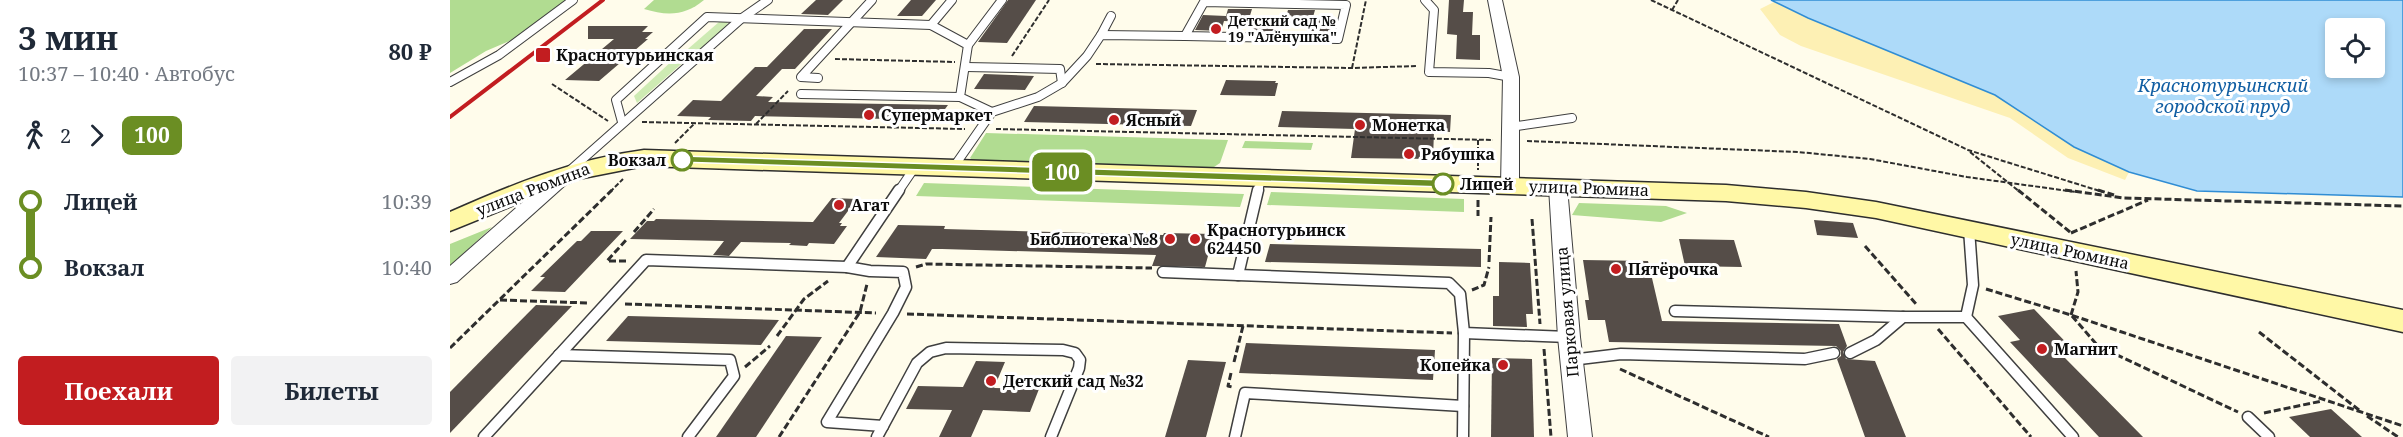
<!DOCTYPE html>
<html lang="ru">
<meta charset="utf-8">
<style>
:root{--surface:#fff;--page:#f2f2f3;--text:#1f2937;--muted:#747a83;--accent:#c21d20}
body{margin:0;font-family:"Noto Serif",serif;background:var(--page);color:var(--text);height:100vh;display:flex;flex-direction:column;font-size:22px;white-space:nowrap}
*{box-sizing:border-box;margin:0}
p{font-size:20px;color:var(--muted)}
.icon{flex:none;width:33px;height:33px;fill:none;stroke:currentColor;stroke-width:2;stroke-linecap:round;stroke-linejoin:round}
.map{position:relative;flex:1;overflow:hidden}
.side{display:flex;flex-direction:column;background:var(--surface);width:450px}
.side>*{flex:none}
.badge{padding:0 12px;border-radius:9px;font-size:21px;line-height:39px}
.fabs{position:absolute;left:1875px;top:18px;display:grid;gap:12px}
.fabs a{display:grid;place-items:center;width:60px;height:60px;border-radius:6px;background:var(--surface);box-shadow:0 3px 9px #0003;font-size:30px}
.map>.badge{position:absolute;translate:-50% -50%;box-shadow:0 0 0 3px #fff}
.legs{display:flex;align-items:center;gap:9px;height:66px;padding:0 18px;font-size:20px}
.legs p{margin-inline-start:auto}
.summary{display:flex;align-items:center;justify-content:space-between;height:102px;padding:0 18px}
h1{font-size:33px;font-weight:700;line-height:45px}
.action{display:flex;gap:12px;margin-top:auto;padding:12px 18px}
.action a{flex:1;height:69px;border-radius:6px;background:var(--accent);color:#fff;font-size:24px;font-weight:700;line-height:69px;text-align:center}
.action a+a{background:var(--page);color:var(--text)}
ul{padding:0 18px;list-style:none}
li{display:flex;align-items:center;gap:21px;height:66px;font-size:22px}
li i{display:grid;place-items:center;width:9px;height:100%;margin:0 8px;background:currentColor}
li i::after{content:'';width:15px;height:15px;margin:-8px;border:4px solid;border-radius:50%;background:var(--surface)}
li p{margin-inline-start:auto}
li:first-child i{background:linear-gradient(#0000 50%,currentColor 0)}
li:last-child i{background:linear-gradient(currentColor 50%,#0000 0)}
main{display:flex;flex:1;min-height:0}
.map>svg:first-child{display:block}
.green{fill:#ceebb3}
.forest{fill:#b1dc91}
.sand{fill:#fdf0b4}
.water{fill:#addaf9;stroke:#308dd4;stroke-width:1.5;fill-rule:evenodd}
.building{fill:#554d48}
.lines{fill:none;stroke-linecap:round;stroke-linejoin:round}
.service-far1-casing{stroke:#3f3f3f;stroke-width:10}
.service-casing{stroke:#3f3f3f;stroke-width:13}
.minor-casing{stroke:#3f3f3f;stroke-width:2}
.secondary-casing{stroke:#2e2e2e;stroke-width:3}
.path-far1{stroke:#2e2e2e;stroke-width:2;stroke-dasharray:5 2;stroke-linecap:butt}
.path{stroke:#2e2e2e;stroke-width:3;stroke-dasharray:7 3;stroke-linecap:butt}
.service-far1{stroke:#fff;stroke-width:8}
.service{stroke:#fff;stroke-width:10}
.minor{fill:#fff;fill-rule:evenodd}
.secondary{fill:#fff8a6;fill-rule:evenodd}
.rail{stroke:#c21d20;stroke-width:4}
.line-1{fill:#6b8e23;stroke:#fff;stroke-width:1.5}
.poi-dot{fill:#c21d20;stroke:#fff;stroke-width:2}
.stop-1-dot{fill:#fff;stroke:#6b8e23;stroke-width:3}
.labels{text-anchor:middle;stroke-width:6;stroke-linejoin:round;paint-order:stroke}
.far-poi-label{font-size:14px;font-weight:bold;fill:#0c0c0c;stroke:#fff;text-anchor:start}
.poi-label{font-size:16px;font-weight:bold;fill:#0c0c0c;stroke:#fff;text-anchor:start}
.stop-label{font-size:16px;font-weight:bold;fill:#0c0c0c;stroke:#fff;text-anchor:end}
.street-label{font-size:16px;fill:#0c0c0c;stroke:#fff}
.water-label{font-size:18px;font-style:italic;fill:#105ea3;stroke:#fff}
</style>
<main>
<section class="side">
<div class="summary"><div><h1>3 мин</h1><p>10:37 – 10:40 · Автобус</p></div><b>80 ₽</b></div>
<div class="legs"><svg class="icon" aria-label="walk" viewBox="0 0 24 24"><circle cx="13" cy="4" r="2"/><path d="M13 8l-2 6 4 7M11 14l-3 7M7 12l3-4h3l4 4"/></svg>2<svg class="icon" aria-label="forward" viewBox="0 0 24 24"><path d="M9 5l7 7-7 7"/></svg><b class="badge" style="background:#6b8e23;color:#fff">100</b></div>
<ul>
<li><i style="color:#6b8e23"></i><b>Лицей</b><p>10:39</p></li>
<li><i style="color:#6b8e23"></i><b>Вокзал</b><p>10:40</p></li>
</ul>
<div class="action"><a>Поехали</a><a>Билеты</a></div>
</section>
<div class="map">
<svg width="1953" height="437" viewBox="0 0 1953 437">
<rect width="100%" height="100%" fill="#fffceb"/>
<g class="green">
<polygon points="276,21 278,23 276,27 243,55 231,55 269,22"/>
<polygon points="224,59 237,59 187,103 184,96"/>
</g>
<g class="forest">
<polygon points="0,0 119,0 71,36 36,51 0,73"/>
<path d="M 204,0 L 254,0 C 235,16 217,16 194,9 Z"/>
<polygon points="536,133 778,140 770,163 761,169 525,162 520,158"/>
<polygon points="795,141 863,143 861,150 792,148"/>
<polygon points="474,183 794,194 790,207 466,196"/>
<polygon points="821,192 1014,199 1014,212 817,205"/>
<polygon points="1129,203 1216,206 1237,213 1211,222 1122,215"/>
<polygon points="42,227 0,266 0,244"/>
</g>
<polygon class="sand" points="1324,2 1358,18 1545,95 1624,147 1679,172 1675,180 1618,158 1560,118 1351,46 1330,35 1310,9"/>
<path class="water" d="M 1321,0 L 1953,0 L 1953,197 L 1747,191 L 1679,172 L 1624,147 L 1545,95 L 1358,18 ZM 1886,28 L 1924,28 L 1924,68 L 1886,68 Z"/>
<g class="building">
<polygon points="366,0 393,0 378,15 351,14"/>
<polygon points="461,0 486,0 472,16 447,16"/>
<polygon points="558,0 586,0 557,43 528,42"/>
<polygon points="999,0 1014,0 1013,12 1023,12 1022,35 1030,35 1030,60 1006,59 1007,35 997,34"/>
<polygon points="778,9 802,9 798,22 774,21 771,31 745,30 753,15 776,16"/>
<polygon points="838,10 865,10 863,17 886,18 883,33 856,32 858,23 834,23"/>
<polygon points="805,16 832,17 828,32 800,31"/>
<polygon points="138,26 198,26 192,32 203,32 195,39 198,39 149,81 115,80 164,39 138,39"/>
<polygon points="354,29 382,29 345,69 332,69 306,96 323,97 318,102 498,105 487,120 305,116 301,121 258,120 261,117 227,116 243,100 271,101 305,67 317,67"/>
<polygon points="534,74 584,76 575,90 524,89"/>
<polygon points="776,80 826,81 825,83 828,83 825,96 770,95"/>
<polygon points="584,106 747,110 741,126 574,122"/>
<polygon points="832,111 1001,115 1000,132 984,131 983,159 901,158 905,129 828,127"/>
<polygon points="382,198 407,199 389,223 392,223 390,226 397,226 384,244 359,243 357,246 339,245 341,243 291,242 279,256 263,255 274,241 180,239 197,221 204,221 206,219 363,222"/>
<polygon points="1364,220 1403,223 1408,238 1367,235"/>
<polygon points="448,225 495,226 494,229 713,235 714,233 764,234 755,267 702,266 706,255 492,249 482,249 476,259 426,257"/>
<polygon points="141,231 173,231 115,292 81,291 95,277 90,277 127,241 131,241"/>
<polygon points="1229,239 1284,240 1292,267 1235,266"/>
<polygon points="820,244 1031,249 1031,267 815,262"/>
<polygon points="1133,260 1198,261 1212,321 1389,324 1397,346 1393,352 1396,359 1425,361 1456,437 1415,437 1387,359 1391,356 1391,351 1386,346 1159,342 1155,320 1138,320 1135,300 1139,300"/>
<polygon points="1049,262 1080,263 1083,314 1076,314 1077,327 1043,326 1043,296 1049,296"/>
<polygon points="86,305 122,306 0,433 0,392"/>
<polygon points="1584,309 1628,355 1615,358 1693,437 1649,437 1560,342 1570,340 1548,316"/>
<polygon points="178,316 329,320 311,345 156,341"/>
<polygon points="336,336 372,337 306,437 266,437"/>
<polygon points="796,343 985,350 983,380 789,373"/>
<polygon points="1042,358 1082,359 1084,437 1041,437"/>
<polygon points="738,360 776,362 756,437 715,437"/>
<polygon points="526,361 555,362 544,388 589,389 580,412 533,410 521,437 489,437 502,410 456,409 468,386 513,387"/>
<polygon points="1881,409 1912,437 1860,437 1839,417"/>
</g>
<g class="lines">
<defs>
<g id="service-far1">
<polyline points="975,0 984,10 979,72 1039,73 1061,77"/>
<polygon points="754,2 896,5 888,39 735,36"/>
<polyline points="481,25 502,0"/>
<polyline points="651,35 661,16"/>
<polyline points="518,45 552,0"/>
<polyline points="516,67 610,69 612,83"/>
<polyline points="368,78 351,77 422,0"/>
<polyline points="0,82 49,55 123,0"/>
<polyline points="351,94 510,97"/>
<polyline points="172,122 166,100 257,17 481,25 518,45 510,97 542,112"/>
<polyline points="1060,127 1122,118"/>
<polyline points="503,168 542,112 588,97 612,83 637,56 651,35 735,36"/>
<polyline points="117,173 292,18 318,0"/>
<polyline points="448,192 465,167"/>
<polyline points="808,192 811,178"/>
</g>
<g id="service">
<polyline points="713,272 788,275 808,190"/>
<polyline points="788,275 999,283 1010,294 1014,333 1118,337"/>
<polyline points="1225,311 1453,317"/>
<polyline points="1516,317 1523,285 1519,229"/>
<polyline points="1400,353 1426,340 1453,317 1516,317 1623,437"/>
<polyline points="109,355 280,360 284,376 238,437"/>
<polyline points="1121,360 1171,354 1355,359 1384,353"/>
<polyline points="1798,417 1819,437"/>
<polyline points="433,426 377,422 443,313 456,287 453,272 420,271 397,267 449,190"/>
<polyline points="34,437 196,260 397,267"/>
<polyline points="427,437 467,363 480,352 496,348 613,350 625,353 630,360 629,368 601,437"/>
<polyline points="785,437 795,393 1013,406"/>
<polyline points="1013,437 1014,333"/>
</g>
<g id="minor">
<polygon points="1038,0 1052,0 1069,77 1069,186 1067,190 1053,190 1051,186 1053,77"/>
<polygon points="115,169 122,171 124,175 122,179 7,282 0,284 0,266 108,171"/>
<polygon points="1108,181 1115,183 1117,187 1130,337 1142,437 1118,437 1108,337 1099,187 1101,183"/>
</g>
<path id="secondary" d="M 194,150 L 1276,185 L 1356,192 L 1426,202 L 1953,310 L 1953,332 L 1426,218 L 1356,208 L 1276,201 L 194,166 L 128,179 L 0,231 L 0,212 C 63,184 125,159 194,150 Z"/>
</defs>
<use href="#service-far1" class="service-far1-casing"/>
<use href="#service" class="service-casing"/>
<use href="#minor" class="minor-casing"/>
<use href="#secondary" class="secondary-casing"/>
<g class="path-far1">
<polyline points="1201,0 1518,150 1653,192"/>
<polyline points="1222,10 1228,0"/>
<polyline points="562,56 599,0"/>
<polyline points="385,59 505,62"/>
<polyline points="646,64 902,68 967,66"/>
<polyline points="902,68 916,0"/>
<polyline points="102,84 158,121"/>
<polyline points="192,122 515,129"/>
<polyline points="306,124 338,91"/>
<polyline points="546,129 1043,140"/>
<polyline points="1028,140 1028,170"/>
<polyline points="1077,141 1348,152 1420,159 1517,177 1626,192"/>
<polyline points="225,143 245,123"/>
<polyline points="1520,152 1570,192"/>
<polyline points="160,192 173,179"/>
</g>
<g class="path">
<polyline points="1568,190 1620,232"/>
<polyline points="1615,190 1674,198 1953,206"/>
<polyline points="1648,190 1664,195"/>
<polyline points="1028,200 1028,216"/>
<polyline points="1082,219 1090,324"/>
<polyline points="184,232 204,209"/>
<polyline points="1621,233 1698,200"/>
<polyline points="1415,246 1466,304"/>
<polyline points="176,261 157,261 177,239"/>
<polyline points="1039,262 1041,217"/>
<polyline points="466,267 476,264 702,268"/>
<polyline points="1536,289 1621,315 1953,426"/>
<polyline points="1022,290 1034,285 1039,267"/>
<polyline points="50,300 138,303"/>
<polyline points="175,304 426,313"/>
<polyline points="457,314 1002,333"/>
<polyline points="1621,315 1628,292 1626,271"/>
<polyline points="1622,316 1648,346 1788,412"/>
<polyline points="1488,329 1581,437"/>
<polyline points="1809,332 1909,410"/>
<polyline points="327,336 354,299 378,281"/>
<polyline points="0,348 162,190"/>
<polyline points="1094,349 1101,437"/>
<polyline points="784,362 793,326"/>
<polyline points="295,367 320,346"/>
<polyline points="1170,369 1319,437"/>
<polyline points="781,373 778,386 782,387"/>
<polyline points="1814,413 1872,401"/>
<polyline points="1917,416 1948,437"/>
<polyline points="329,437 410,312 417,284"/>
</g>
<use href="#service-far1" class="service-far1"/>
<use href="#service" class="service"/>
<use href="#minor" class="minor"/>
<use href="#secondary" class="secondary"/>
<polyline class="rail" points="0,117 153,0"/>
</g>
<polygon class="line-1" points="232,156 993,180 999,184 993,187 228,162 228,157"/>
<g class="poi-dot">
<circle cx="766" cy="29" r="6"/>
<rect x="85" y="47" width="16" height="16" rx="3"/>
<circle cx="419" cy="115" r="6"/>
<circle cx="664" cy="120" r="6"/>
<circle cx="910" cy="125" r="6"/>
<circle cx="959" cy="154" r="6"/>
<circle cx="389" cy="205" r="6"/>
<circle cx="720" cy="239" r="6"/>
<circle cx="745" cy="239" r="6"/>
<circle cx="1166" cy="269" r="6"/>
<circle cx="1592" cy="349" r="6"/>
<circle cx="1053" cy="365" r="6"/>
<circle cx="541" cy="381" r="6"/>
</g>
<g class="stop-1-dot">
<circle cx="232" cy="160" r="10"/>
<circle cx="993" cy="184" r="10"/>
</g>
<g class="labels">
<g class="far-poi-label">
<text x="778" y="26">Детский сад №<tspan x="778" dy="16">19 "Алёнушка"</tspan></text>
</g>
<g class="poi-label">
<text x="106" y="61">Краснотурьинская</text>
<text x="431" y="121">Супермаркет</text>
<text x="676" y="126">Ясный</text>
<text x="922" y="131">Монетка</text>
<text x="971" y="160">Рябушка</text>
<text x="401" y="211">Агат</text>
<text x="757" y="236">Краснотурьинск<tspan x="757" dy="18">624450</tspan></text>
<text x="708" y="245" text-anchor="end">Библиотека №8</text>
<text x="1178" y="275">Пятёрочка</text>
<text x="1604" y="355">Магнит</text>
<text x="1041" y="371" text-anchor="end">Копейка</text>
<text x="553" y="387">Детский сад №32</text>
</g>
<g class="stop-label">
<text x="216" y="166">Вокзал</text>
<text x="1010" y="190" text-anchor="start">Лицей</text>
</g>
<g class="street-label">
<text transform="translate(1139 188) rotate(2)" y="6">улица Рюмина</text>
<text transform="translate(83 189) rotate(-21)" y="6">улица Рюмина</text>
<text transform="translate(1620 251) rotate(12)" y="6">улица Рюмина</text>
<text transform="translate(1117 312) rotate(-95)" y="6">Парковая улица</text>
</g>
<g class="water-label">
<text x="1773" y="92">Краснотурьинский<tspan x="1773" dy="21">городской пруд</tspan></text>
</g>
</g>
</svg>
<div class="fabs">
<a><svg class="icon" aria-label="locate" viewBox="0 0 24 24"><circle cx="12" cy="12" r="6"/><path d="M12 2v4M12 18v4M2 12h4M18 12h4"/></svg></a>
</div>
<b class="badge" style="left:612px;top:172px;background:#6b8e23;color:#fff">100</b>
</div>
</main>
